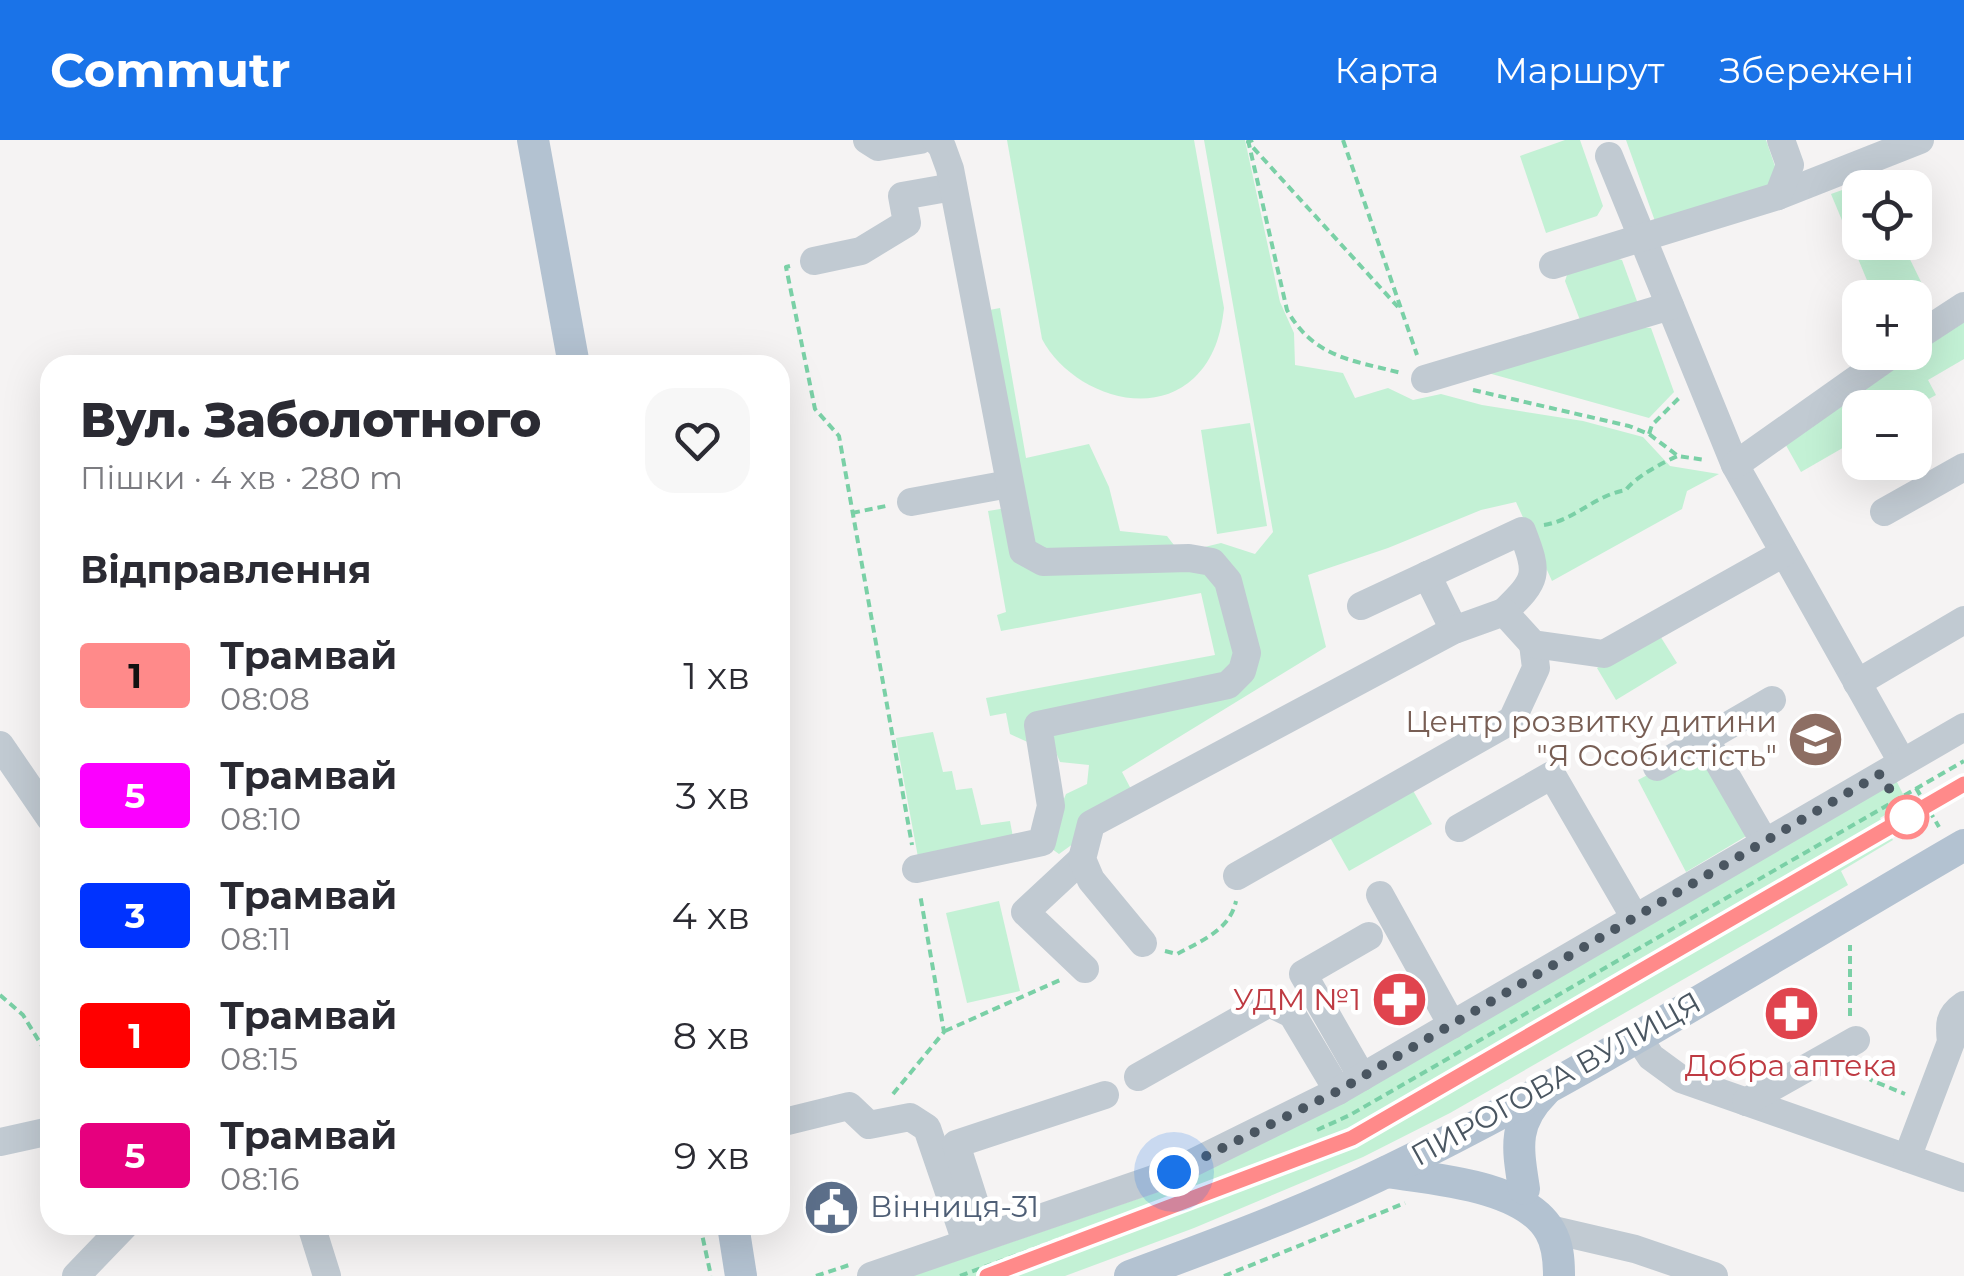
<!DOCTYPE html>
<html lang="uk">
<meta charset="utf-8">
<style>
:root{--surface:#fff;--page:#f7f7f7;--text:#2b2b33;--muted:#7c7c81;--accent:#1a73e8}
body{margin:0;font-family:Montserrat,sans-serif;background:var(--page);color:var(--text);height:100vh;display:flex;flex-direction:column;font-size:38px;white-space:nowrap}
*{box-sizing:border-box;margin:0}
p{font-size:32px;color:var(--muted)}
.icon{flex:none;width:55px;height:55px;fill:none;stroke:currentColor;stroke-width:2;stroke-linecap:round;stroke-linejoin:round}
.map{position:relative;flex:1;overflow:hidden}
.details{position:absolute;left:40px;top:215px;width:750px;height:880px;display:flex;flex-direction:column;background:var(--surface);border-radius:30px;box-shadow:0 10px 40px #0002}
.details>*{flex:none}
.badge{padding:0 20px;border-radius:8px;font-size:35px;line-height:65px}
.buttons{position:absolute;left:1842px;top:30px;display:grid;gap:20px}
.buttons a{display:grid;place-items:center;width:90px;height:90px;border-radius:20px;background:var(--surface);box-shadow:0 10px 40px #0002;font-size:50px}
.you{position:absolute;width:50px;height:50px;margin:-25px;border:8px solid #fff;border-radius:50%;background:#1a73e8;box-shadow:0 0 0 15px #1a73e833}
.map>.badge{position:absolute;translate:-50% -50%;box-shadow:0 0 0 5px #fff}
h2{padding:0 40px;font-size:38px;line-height:90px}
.round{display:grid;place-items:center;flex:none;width:105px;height:105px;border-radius:30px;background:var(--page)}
.head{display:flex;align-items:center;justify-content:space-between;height:170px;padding:0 40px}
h1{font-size:48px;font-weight:800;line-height:75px}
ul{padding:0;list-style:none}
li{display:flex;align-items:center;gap:30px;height:120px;padding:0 40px}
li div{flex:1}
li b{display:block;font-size:38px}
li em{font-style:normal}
li .badge{min-width:110px;font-weight:700;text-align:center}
header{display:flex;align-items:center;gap:60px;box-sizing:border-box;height:140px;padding:0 50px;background:var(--accent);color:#fff}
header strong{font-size:48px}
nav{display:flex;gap:55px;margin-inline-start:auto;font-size:35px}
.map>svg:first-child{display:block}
.green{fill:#c3f1d5}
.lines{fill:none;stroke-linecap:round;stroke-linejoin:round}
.path{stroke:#7ad0a6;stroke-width:4;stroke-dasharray:8 5;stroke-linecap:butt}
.minor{stroke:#c1cad2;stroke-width:28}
.major{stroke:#b3c2d1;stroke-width:32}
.tram{stroke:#b5b8bd;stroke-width:2.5}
.line-casing{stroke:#fff;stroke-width:22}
.line{stroke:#ff8a8a;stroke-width:15}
.walk{stroke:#4a5661;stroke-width:10;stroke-dasharray:0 18}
.stop-dot{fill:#fff;stroke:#ff8a8a;stroke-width:5}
.labels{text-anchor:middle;stroke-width:9;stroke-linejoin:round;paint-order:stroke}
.education-label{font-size:30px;fill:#785e54;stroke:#fff;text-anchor:end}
.health-label{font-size:30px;fill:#be3a42;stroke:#fff;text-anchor:end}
.street-label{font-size:30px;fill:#4a5661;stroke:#fff}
.service-label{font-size:30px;fill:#4e5e75;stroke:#fff;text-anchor:start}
</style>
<header>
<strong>Commutr</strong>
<nav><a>Карта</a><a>Маршрут</a><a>Збережені</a></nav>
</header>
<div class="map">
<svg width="1964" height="1136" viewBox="0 0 1964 1136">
<rect width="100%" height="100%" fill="#f5f3f3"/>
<g class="green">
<path d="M 1007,0 L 1194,0 L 1224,168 C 1221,194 1214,219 1194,238 C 1147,282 1068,249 1042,199 Z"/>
<polygon points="1204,0 1245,0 1280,162 1294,193 1295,225 1343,233 1355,258 1388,248 1413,260 1441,254 1482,265 1583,281 1643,297 1670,326 1719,334 1687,351 1682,369 1552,441 1516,362 1481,370 1388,408 1308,435 1326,507 1122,632 1132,651 1084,696 1059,714 1045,704 1066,654 1087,644 1089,625 1060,622 1052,603 1034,605 1010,594 1006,573 990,576 986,558 1215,515 1201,453 1001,491 997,475 1006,472 988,371 1013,367 984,171 1000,168 1026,318 1089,304 1109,347 1120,391 1167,396 1180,413 1221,403 1255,414 1273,392"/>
<polygon points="1565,0 1580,0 1603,66 1597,76 1546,93 1520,16"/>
<polygon points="1626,0 1766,0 1777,32 1770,47 1656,84"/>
<polygon points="1873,39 1877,47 1860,48 1860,102 1902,103 1924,148 1909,157 1874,157 1831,54"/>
<polygon points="1610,117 1622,120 1638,164 1580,180 1565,141 1568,132"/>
<polygon points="1964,172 1964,219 1928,240 1936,255 1914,267 1860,268 1860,298 1801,332 1783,300 1904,213 1915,212 1915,204"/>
<polygon points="1636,187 1651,188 1674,252 1649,278 1488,233"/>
<polygon points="1250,283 1267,386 1217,394 1201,290"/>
<polygon points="1657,491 1677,523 1616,560 1597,528"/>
<polygon points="933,592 943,632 952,631 956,650 972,648 981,685 1010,681 1015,708 920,728 896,598"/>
<polygon points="1704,605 1753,692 1686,732 1638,640"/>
<polygon points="1896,640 1907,662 1880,678 1893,700 1841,731 1848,745 1450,973 1363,1017 1194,1088 1065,1136 912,1136 1178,1045"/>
<polygon points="1411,647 1432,684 1349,731 1328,694"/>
<polygon points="999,761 1020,851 967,863 946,773"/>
</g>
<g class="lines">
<g class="path">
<path d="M 1248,0 L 1287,170 C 1314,218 1352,220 1401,233"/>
<polyline points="1253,0 1248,2 1398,167"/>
<polyline points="1343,0 1417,215"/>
<polyline points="790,126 786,127 815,269 839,296 912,705"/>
<polyline points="1473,250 1629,286 1649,294 1678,316 1705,320"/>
<polyline points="1649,294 1652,285 1681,256"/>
<polyline points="852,373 886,366"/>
<path d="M 1544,385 C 1575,380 1595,355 1626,350 C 1634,338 1663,322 1678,316"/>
<polyline points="1916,648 1939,687"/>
<path d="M 1165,811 L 1177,814 C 1201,801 1230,790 1236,761"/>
<polyline points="0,855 23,875 50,919"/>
<polyline points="1850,876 1850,805"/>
<polyline points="945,891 1060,840"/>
<polyline points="1864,922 1871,940 1905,954"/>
<polyline points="893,954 944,892 920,754"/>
<polyline points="1317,990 1350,975 1964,621"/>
<polyline points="640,1085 642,1093 668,1085"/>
<polyline points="700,1085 711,1136"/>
<polyline points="816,1136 849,1125"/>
<polyline points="960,1136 1079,1092"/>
<polyline points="1224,1136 1405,1063"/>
</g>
<g class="minor">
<polyline points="867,0 878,7 920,0"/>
<polyline points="1609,16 1735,325 1902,622"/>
<polyline points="1778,56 1920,0"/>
<polyline points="814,121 861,111 907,83 902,56 953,47"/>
<polyline points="1553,125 1778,56 1790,25 1781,0"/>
<polyline points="1915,198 1964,166"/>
<polyline points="1425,239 1670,166"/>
<polyline points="1735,325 1895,212"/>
<polyline points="911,362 1009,344"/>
<polyline points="1884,372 1964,327"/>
<polyline points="1427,435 1454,490"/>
<path d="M 1361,466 L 1522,391 C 1539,435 1538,439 1504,472"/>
<polyline points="1857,543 1964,480"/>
<polyline points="1705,599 1764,701"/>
<polyline points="0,605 50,678"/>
<polyline points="1657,627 1772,560"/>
<polyline points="1459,688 1552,635 1635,778"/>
<polyline points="1082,719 1025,772 1085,829"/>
<polyline points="916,729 1042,702 1051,666 1038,585 1228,545 1242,531 1247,513 1228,441 1212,422 1189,418 1043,422 1023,411 950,29 942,7 936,0"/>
<polyline points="1237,736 1512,580 1536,528 1533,504"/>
<polyline points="1380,755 1452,885"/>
<polyline points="1143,803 1091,740 1082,719 1091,684 1454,490 1504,472 1533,504 1604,514 1784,413"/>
<polyline points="1637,896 1651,917 1681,939 1964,1038"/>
<polyline points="1138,937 1269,863 1292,874 1338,951"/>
<polyline points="1362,937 1303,834 1369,796"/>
<polyline points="1746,962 1856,900"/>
<polyline points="780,983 849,966 869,985 910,977 927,988 966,1102"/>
<polyline points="0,1002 50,991"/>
<path d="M 1907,1018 L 1951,902 C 1949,885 1948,876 1964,865"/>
<polyline points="311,1085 327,1136"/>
<polyline points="1549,1089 1635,1109 1714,1136"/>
<polyline points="985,1095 956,1004 1105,955"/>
<polyline points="76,1136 125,1085"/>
<polyline points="871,1136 1174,1032 1338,951 1964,587"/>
</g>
<g class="major">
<polyline points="533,0 574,225"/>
<path d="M 1386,1032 C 1433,1039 1524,1045 1550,1091 C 1558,1105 1559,1120 1559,1136"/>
<path d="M 1524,1049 C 1518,1009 1512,984 1544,952"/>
<polyline points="733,1085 741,1136"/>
<path d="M 1130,1136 C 1217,1104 1306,1071 1390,1030 C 1587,934 1774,815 1964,705"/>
</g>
<polyline class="tram" points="988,1136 1352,999 1964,644"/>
</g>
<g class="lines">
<defs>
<polyline id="line" points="987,1136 1352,998 1964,644"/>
</defs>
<use href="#line" class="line-casing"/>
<use href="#line" class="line"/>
<polyline class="walk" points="1174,1032 1338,951 1880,634 1907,677"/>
</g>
<defs>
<symbol id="school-disc" viewBox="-11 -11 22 22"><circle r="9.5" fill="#8d6e63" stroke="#fff"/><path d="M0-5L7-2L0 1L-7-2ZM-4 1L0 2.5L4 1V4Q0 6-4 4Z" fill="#fff"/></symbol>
<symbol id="pharmacy-disc" viewBox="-11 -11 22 22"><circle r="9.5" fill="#e0444e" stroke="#fff"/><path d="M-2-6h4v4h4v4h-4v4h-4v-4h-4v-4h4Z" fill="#fff"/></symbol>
<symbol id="civic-disc" viewBox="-11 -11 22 22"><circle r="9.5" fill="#5c6f8a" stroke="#fff"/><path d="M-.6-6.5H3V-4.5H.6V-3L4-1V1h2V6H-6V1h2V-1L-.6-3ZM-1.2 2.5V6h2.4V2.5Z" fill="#fff"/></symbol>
</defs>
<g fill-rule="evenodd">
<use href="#school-disc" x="1784" y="568" width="63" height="63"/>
<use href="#pharmacy-disc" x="1368" y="828" width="63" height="63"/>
<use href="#pharmacy-disc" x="1760" y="842" width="63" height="63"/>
<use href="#civic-disc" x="800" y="1036" width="63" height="63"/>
</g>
<circle class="stop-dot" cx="1907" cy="677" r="20"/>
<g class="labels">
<g class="education-label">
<text x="1777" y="592">Центр розвитку дитини<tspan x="1777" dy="34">"Я Особистість"</tspan></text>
</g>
<g class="health-label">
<text x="1361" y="870">УДМ №1</text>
<text x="1791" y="936" text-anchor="middle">Добра аптека</text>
</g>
<g class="street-label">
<text transform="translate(1556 939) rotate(-29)" y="10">ПИРОГОВА ВУЛИЦЯ</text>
</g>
<g class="service-label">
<text x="870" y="1077">Вінниця-31</text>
</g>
</g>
</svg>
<div class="buttons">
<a><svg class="icon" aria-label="locate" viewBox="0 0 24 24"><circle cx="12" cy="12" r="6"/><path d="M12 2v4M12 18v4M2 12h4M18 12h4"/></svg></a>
<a>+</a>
<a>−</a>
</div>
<div class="you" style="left:1174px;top:1032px"></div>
<section class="details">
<div class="head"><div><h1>Вул. Заболотного</h1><p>Пішки · 4 хв · 280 m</p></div><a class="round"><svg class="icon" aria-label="heart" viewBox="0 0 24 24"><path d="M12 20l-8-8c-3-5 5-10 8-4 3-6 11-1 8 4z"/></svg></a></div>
<h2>Відправлення</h2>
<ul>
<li><span class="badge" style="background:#ff8a8a;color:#111">1</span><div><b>Трамвай</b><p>08:08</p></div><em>1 хв</em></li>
<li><span class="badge" style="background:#fb00ff;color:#fff">5</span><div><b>Трамвай</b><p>08:10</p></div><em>3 хв</em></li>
<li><span class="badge" style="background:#03f;color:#fff">3</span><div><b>Трамвай</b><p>08:11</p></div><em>4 хв</em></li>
<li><span class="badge" style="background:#f00;color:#fff">1</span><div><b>Трамвай</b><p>08:15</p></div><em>8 хв</em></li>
<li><span class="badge" style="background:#e6007e;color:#fff">5</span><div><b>Трамвай</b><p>08:16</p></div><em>9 хв</em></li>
</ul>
</section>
</div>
